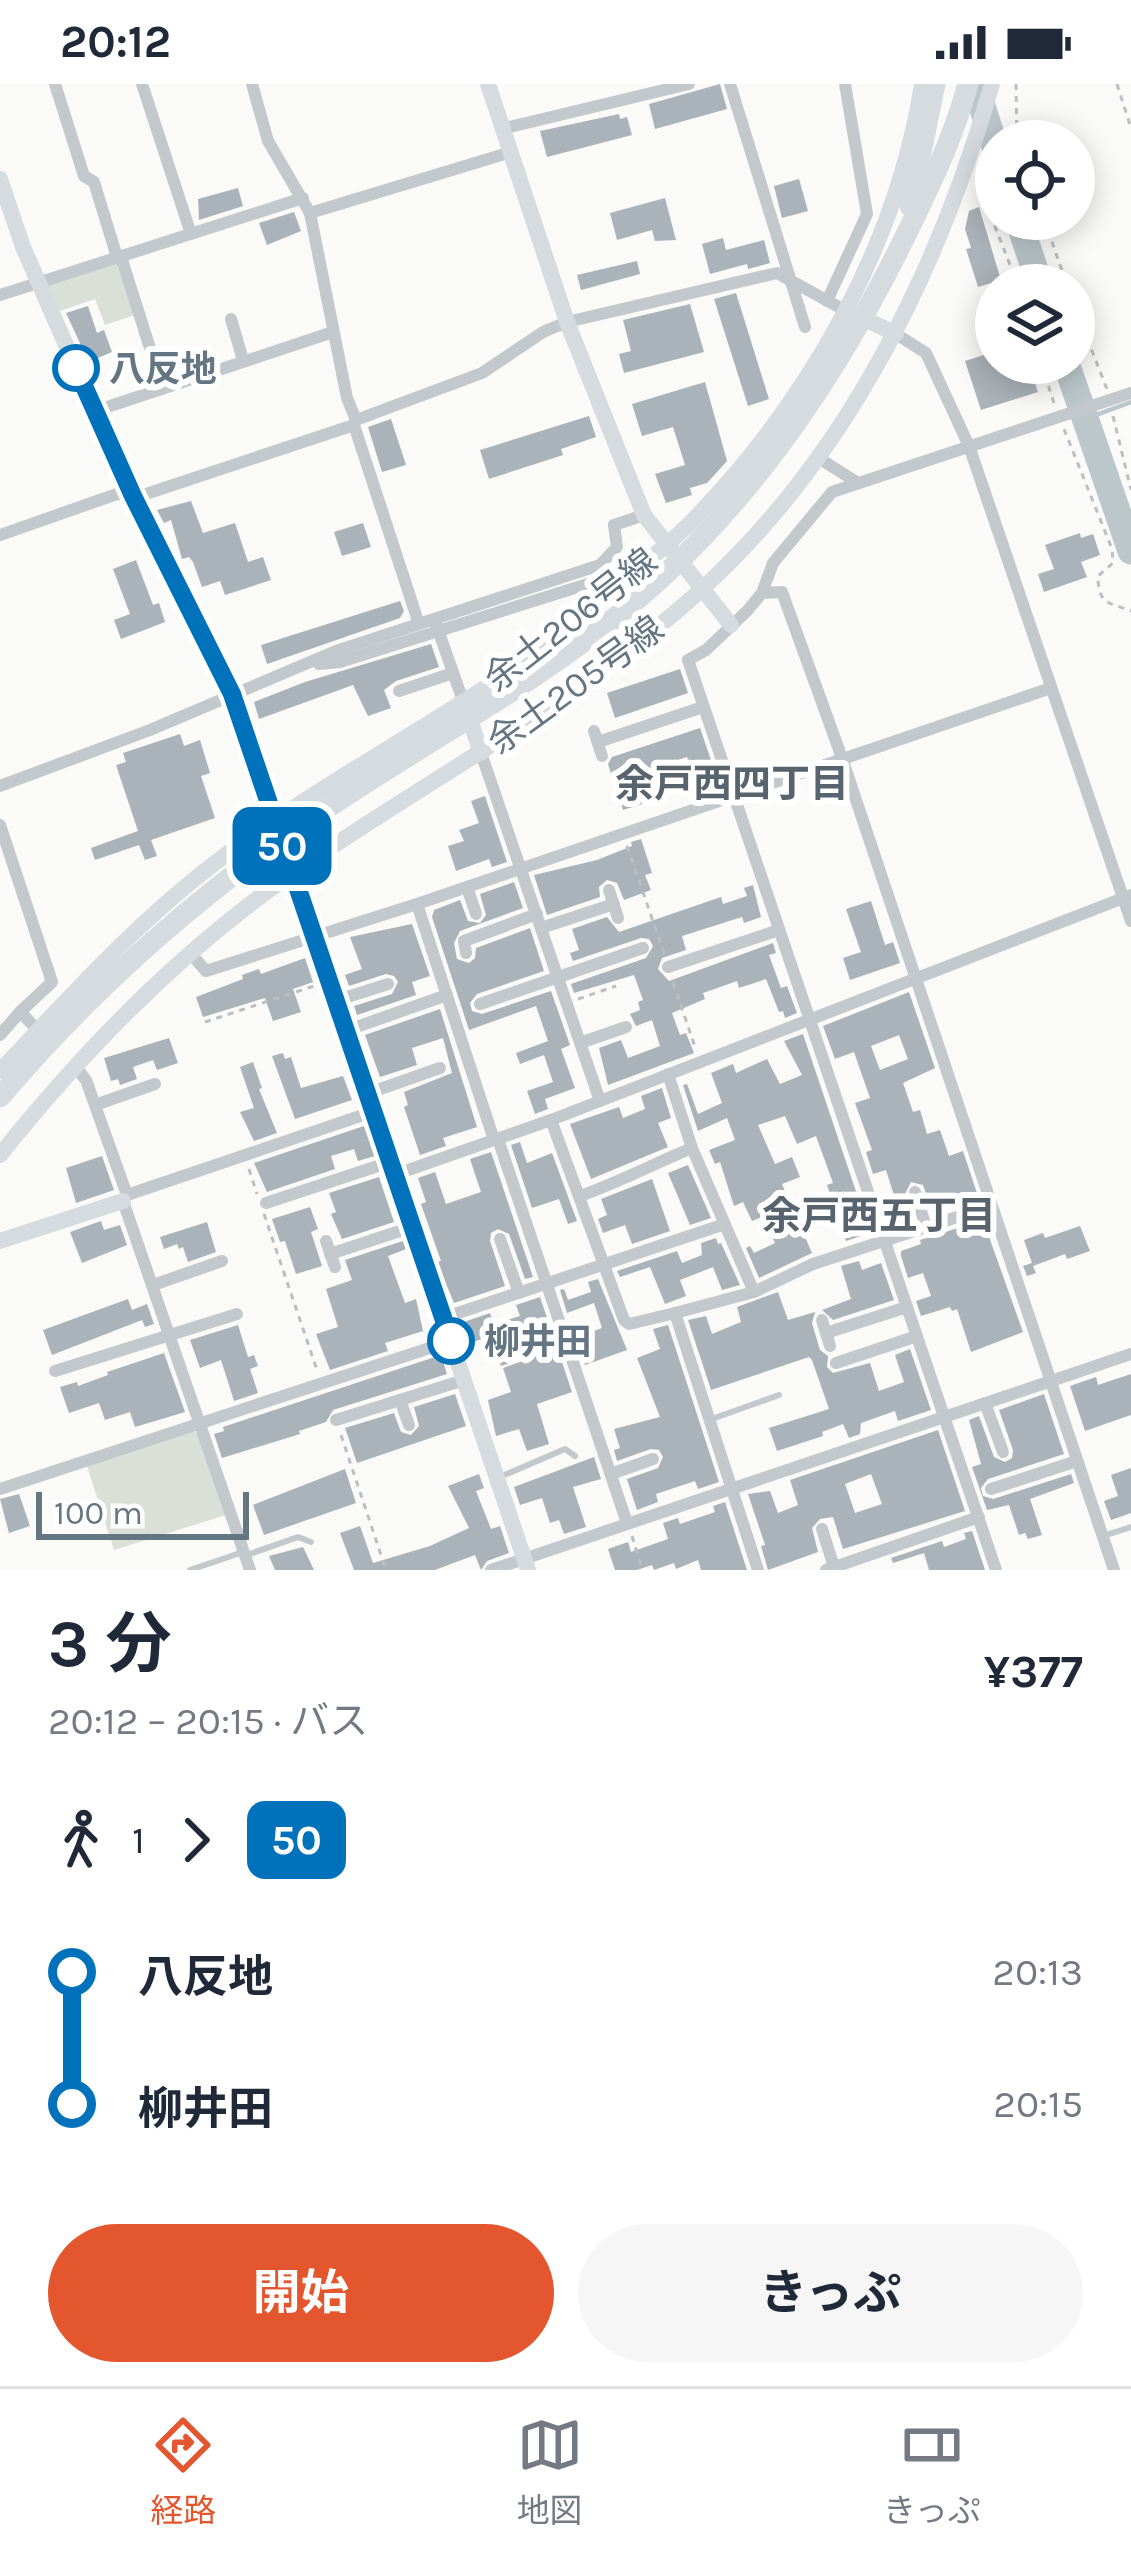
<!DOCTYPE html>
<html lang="ja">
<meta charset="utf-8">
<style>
:root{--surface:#fff;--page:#f6f6f7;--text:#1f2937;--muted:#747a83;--line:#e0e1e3;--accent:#e4572e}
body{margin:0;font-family:Karla,"Noto Sans JP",sans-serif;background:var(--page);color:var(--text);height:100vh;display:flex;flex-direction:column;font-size:45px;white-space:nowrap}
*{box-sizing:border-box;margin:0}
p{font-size:39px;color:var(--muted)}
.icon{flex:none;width:66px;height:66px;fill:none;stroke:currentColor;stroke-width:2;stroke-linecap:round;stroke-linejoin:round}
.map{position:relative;height:1486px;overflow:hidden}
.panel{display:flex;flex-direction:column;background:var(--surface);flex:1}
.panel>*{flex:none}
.badge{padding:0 24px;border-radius:18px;font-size:42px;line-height:78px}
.buttons{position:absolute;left:975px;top:36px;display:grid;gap:24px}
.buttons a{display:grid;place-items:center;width:120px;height:120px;border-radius:50%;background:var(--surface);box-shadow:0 6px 30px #0003;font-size:60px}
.scale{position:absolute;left:36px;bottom:30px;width:213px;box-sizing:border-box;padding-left:12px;border:6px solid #657683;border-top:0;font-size:33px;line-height:42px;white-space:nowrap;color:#657683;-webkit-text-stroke:9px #fff;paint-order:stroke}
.map>.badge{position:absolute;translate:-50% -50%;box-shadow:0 0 0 6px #fff}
.legs{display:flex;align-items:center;gap:18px;height:132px;padding:0 48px;font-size:39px}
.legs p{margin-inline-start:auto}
.headline{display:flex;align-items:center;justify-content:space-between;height:204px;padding:0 48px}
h1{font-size:66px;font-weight:700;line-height:90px}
.button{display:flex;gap:24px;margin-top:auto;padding:24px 48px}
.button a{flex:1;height:138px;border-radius:72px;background:var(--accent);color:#fff;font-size:48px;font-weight:700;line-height:138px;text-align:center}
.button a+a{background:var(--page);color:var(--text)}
ul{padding:0 48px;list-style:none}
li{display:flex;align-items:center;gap:42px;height:132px;font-size:45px}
li i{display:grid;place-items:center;width:18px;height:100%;margin:0 15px;background:currentColor}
li i::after{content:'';width:30px;height:30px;margin:-15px;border:9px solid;border-radius:50%;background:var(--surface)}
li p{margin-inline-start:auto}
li:first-child i{background:linear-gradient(#0000 50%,currentColor 0)}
li:last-child i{background:linear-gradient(currentColor 50%,#0000 0)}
.status{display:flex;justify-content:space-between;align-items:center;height:84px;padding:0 60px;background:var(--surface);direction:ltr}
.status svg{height:33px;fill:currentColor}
.tab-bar{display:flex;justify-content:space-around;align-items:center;height:168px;border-top:3px solid var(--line);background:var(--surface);font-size:33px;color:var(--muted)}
.tab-bar a{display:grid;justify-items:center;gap:6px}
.tab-bar .selected{color:var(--accent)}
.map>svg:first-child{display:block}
.green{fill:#dadfd7}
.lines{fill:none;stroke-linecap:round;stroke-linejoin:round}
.stream{stroke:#bbc7cb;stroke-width:4.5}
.river{stroke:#bbc7cb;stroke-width:27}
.building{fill:#aab3b9;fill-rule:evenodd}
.path{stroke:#bbbfc2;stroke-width:3;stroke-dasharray:6 6;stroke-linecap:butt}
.lane{stroke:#c3c8cc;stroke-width:6}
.street{stroke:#c3c8cc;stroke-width:12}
.secondary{stroke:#d6dbdf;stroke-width:16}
.highway{stroke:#d6dbdf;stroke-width:21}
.line-1-casing{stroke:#fff;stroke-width:27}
.line-1{stroke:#0072bc;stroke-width:18}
.stop-1-dot{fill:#fff;stroke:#0072bc;stroke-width:6}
.labels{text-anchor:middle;stroke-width:12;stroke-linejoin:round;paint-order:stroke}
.stop-label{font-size:36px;font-weight:bold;fill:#657683;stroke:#fff;text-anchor:start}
.street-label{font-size:36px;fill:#657683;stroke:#fff}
.neighbourhood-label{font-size:39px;font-weight:bold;fill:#57646e;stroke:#fff}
</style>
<div class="status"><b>20:12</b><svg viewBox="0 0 49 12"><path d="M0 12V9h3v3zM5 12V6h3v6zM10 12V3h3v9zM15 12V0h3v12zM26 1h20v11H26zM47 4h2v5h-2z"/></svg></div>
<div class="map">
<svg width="1131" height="1486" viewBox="0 0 1131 1486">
<rect width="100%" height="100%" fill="#fafaf8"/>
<g class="green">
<polygon points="115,176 135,231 105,241 95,215 57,228 47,198"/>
<polygon points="189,1345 200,1351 226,1431 114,1466 86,1379"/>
</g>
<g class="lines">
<polyline class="stream" points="1085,335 1131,318"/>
<g class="river">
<polyline points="975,0 996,66"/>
<polyline points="1018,135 1040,201"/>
<polyline points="1066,279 1131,467"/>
</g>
</g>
<g class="building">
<polygon points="720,0 727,25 655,45 649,20"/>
<polygon points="619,30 620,35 627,33 632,51 547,73 540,47"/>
<polygon points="799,95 808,127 782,134 774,102"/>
<polygon points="238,104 243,122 199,136 198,115"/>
<polygon points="665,114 676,156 655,157 652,146 617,156 610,129"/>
<polygon points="979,123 1001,196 978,203 966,165 971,164 965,145 969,127"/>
<polygon points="294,128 301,147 267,161 259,139"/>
<polygon points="723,154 726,166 764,156 770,179 748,185 747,180 710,190 702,160"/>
<polygon points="637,177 640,190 581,206 577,191"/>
<polygon points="736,209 769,315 748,322 714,215"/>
<polygon points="690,220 704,268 624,289 619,270 631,267 623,236"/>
<polygon points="88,222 97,249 104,246 112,268 93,276 91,268 85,270 66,229"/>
<polygon points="996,267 996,279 1028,279 1038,308 981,326 965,277"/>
<polygon points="705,298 727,377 707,399 690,404 692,411 666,419 655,390 685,381 673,343 642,352 632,320"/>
<polygon points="589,332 596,353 561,365 563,371 489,395 480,366"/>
<polygon points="391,335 406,381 382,388 368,343"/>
<polygon points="191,417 203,449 235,439 248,478 263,473 271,496 225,511 220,497 202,503 193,478 189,473 182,475 171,436 164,439 157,426"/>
<polygon points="363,439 371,463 342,472 334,448"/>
<polygon points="1080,449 1081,454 1093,450 1100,471 1081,478 1087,493 1044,508 1038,490 1054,485 1045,461"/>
<polygon points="136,476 153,521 159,519 165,538 121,555 114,536 130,530 113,485"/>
<polygon points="400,517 404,527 400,534 267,580 261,561"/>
<polygon points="431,560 439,583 396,597 384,606 391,624 368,632 353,601 259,635 254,618 305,598"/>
<polygon points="680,585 688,609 615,634 607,609"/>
<polygon points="700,644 720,702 700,709 687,673 632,691 642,720 623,726 608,680 612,673"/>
<polygon points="180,650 184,662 200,656 210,689 201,692 215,734 151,756 157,772 145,776 139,761 95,776 91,764 138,747 116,681 126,678 123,669"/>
<polygon points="485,712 507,778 492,783 489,775 456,787 448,762 464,757 459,746 479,739 471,717"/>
<polygon points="641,755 652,789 645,791 651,806 624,816 617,799 607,796 599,803 600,813 547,831 534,791 597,776 632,762 631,758"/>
<polygon points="514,798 523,824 460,847 454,859 457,875 469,879 475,874 476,864 530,844 544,887 477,910 470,919 472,927 482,930 551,907 570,961 561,965 575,1004 545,1015 548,1025 535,1030 527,1007 553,998 544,971 520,980 516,969 548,957 536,922 469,946 432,833 434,826 460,816 468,837 480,839 486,831 480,810"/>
<polygon points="753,801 761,833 744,839 742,833 682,852 686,866 662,874 658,885 669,897 773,859 776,869 769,871 781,904 787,902 797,929 785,934 783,927 779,928 766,895 739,904 737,897 703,909 705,915 672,929 680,951 686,949 694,969 608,1001 599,964 621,956 628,974 660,962 652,936 636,942 630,930 640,926 638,918 643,916 634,891 574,909 571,900 646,874 653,862 649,855 641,854 573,877 570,869 579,866 572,845 607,833 619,848 721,813 723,820 747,812 744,804"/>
<polygon points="871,817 885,861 893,858 900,879 850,896 843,874 861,868 846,825"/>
<polygon points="412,840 430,892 412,898 416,911 357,931 354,922 392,910 398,898 394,892 386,890 349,902 345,891 362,885 350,853"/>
<polygon points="305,874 313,898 293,905 301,928 273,937 265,914 203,933 196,913 243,895 242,891 259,885 261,890"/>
<path d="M 909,908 L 935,984 L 903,999 L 913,1028 L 920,1026 L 927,1050 L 940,1046 L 949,1072 L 963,1067 L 979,1115 L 933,1130 L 923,1101 L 911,1098 L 905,1110 L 913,1136 L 903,1140 L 886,1086 L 873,1090 L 866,1068 L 872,1066 L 855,1019 L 870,1014 L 854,968 L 835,975 L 823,942 ZM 899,951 L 908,975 L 880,986 L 871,962 Z"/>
<polygon points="440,925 477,1043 443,1054 446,1062 420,1071 404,1023 408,1021 404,1008 452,989 443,954 412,964 417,981 380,993 365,951"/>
<polygon points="803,950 870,1149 846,1157 827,1101 833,1099 816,1052 797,1060 785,1032 758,1041 775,1080 792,1073 800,1093 782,1100 812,1169 759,1194 746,1164 750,1162 754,1169 775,1159 762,1133 752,1137 743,1118 734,1122 720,1078 715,1080 709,1066 735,1056 727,1034 698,1047 683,1001 687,1000 698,1030 722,1019 711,989 733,980 736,989 767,975 780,1000 802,991 784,957"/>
<polygon points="169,954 178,979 157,986 153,976 133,983 137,995 120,1001 118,995 111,997 104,974"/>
<polygon points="283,969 285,975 291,973 301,1004 343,992 352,1016 295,1035 272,972"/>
<polygon points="253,978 262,1004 259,1005 277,1049 254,1057 240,1028 254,1024 240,983"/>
<polygon points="662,1004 671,1034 658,1039 668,1063 591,1095 570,1040 619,1023 623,1034 645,1025 641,1012"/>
<polygon points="364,1042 375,1072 358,1077 354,1065 331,1072 335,1085 267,1108 254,1079"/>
<polygon points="520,1058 527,1079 552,1069 577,1137 568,1140 559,1115 532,1124 511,1061"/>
<polygon points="491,1068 533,1193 525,1195 509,1150 498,1145 491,1149 490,1157 505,1202 454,1219 437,1178 441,1177 421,1120 426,1118 418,1094 435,1088 446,1120 481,1108 470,1075"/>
<polygon points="102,1072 114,1106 76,1119 66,1084"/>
<polygon points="688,1081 711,1134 690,1141 668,1089"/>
<polygon points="379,1093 394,1138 342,1155 331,1130 336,1128 329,1109"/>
<polygon points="652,1095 670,1147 632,1160 625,1141 603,1149 598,1135 607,1131 601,1115"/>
<polygon points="310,1123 318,1145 311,1148 322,1182 296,1190 285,1157 280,1158 272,1135"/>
<polygon points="983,1136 1023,1248 971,1268 957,1225 952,1227 950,1223 921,1232 916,1217 931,1212 923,1189 908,1194 901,1172 901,1167 921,1160 920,1156"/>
<polygon points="101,1137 104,1146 120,1141 127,1161 82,1179 70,1148"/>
<polygon points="207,1138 216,1168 188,1178 183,1163 179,1165 177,1160 164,1165 160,1153"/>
<polygon points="1080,1142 1090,1167 1067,1175 1065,1170 1033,1182 1036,1189 1027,1192 1023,1182 1032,1179 1024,1156 1043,1149 1045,1154"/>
<polygon points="716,1154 718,1160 721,1159 740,1201 722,1206 713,1183 680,1196 686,1212 665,1220 650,1183 620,1193 617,1187 677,1167 682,1179 702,1171 701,1159"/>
<polygon points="403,1157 406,1165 388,1172 405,1219 416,1215 423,1247 385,1259 388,1267 330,1286 316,1250 338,1243 326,1205 352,1196 345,1176"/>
<polygon points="859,1177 862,1186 881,1179 894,1216 833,1236 822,1226 851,1215 841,1182"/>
<polygon points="598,1195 627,1266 585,1281 576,1253 602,1244 594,1219 567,1229 560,1206 564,1205 568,1216 591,1208 588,1198"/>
<polygon points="778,1208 788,1236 815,1228 812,1239 820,1266 828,1272 827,1283 833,1289 870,1279 879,1307 904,1298 895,1271 910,1265 931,1326 898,1337 895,1327 861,1339 860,1350 849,1354 843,1340 822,1348 823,1352 777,1367 769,1344 829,1325 812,1276 809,1273 711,1306 688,1236 706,1232 712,1250 741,1238 737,1223"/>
<polygon points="540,1213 572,1308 537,1320 549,1360 527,1367 519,1345 496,1352 488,1316 511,1308 503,1284 534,1273 523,1243 502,1250 512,1278 501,1282 490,1252 465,1261 461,1248 466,1246 464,1238 490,1229 494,1240 520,1232 516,1221"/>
<polygon points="128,1215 132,1226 147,1220 154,1240 145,1243 142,1236 52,1271 43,1246"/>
<polygon points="238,1241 248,1273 254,1271 258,1282 250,1285 258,1309 234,1317 221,1276 200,1284 190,1256"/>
<polygon points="668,1241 719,1398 698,1405 695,1397 656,1410 658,1418 637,1426 627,1395 658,1384 663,1373 659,1366 651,1365 617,1377 614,1366 620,1364 614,1345 660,1333 637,1274 660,1265 653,1245"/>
<polygon points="164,1269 185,1328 135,1343 130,1328 105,1336 99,1319 69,1329 60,1303 77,1298 78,1302 108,1291 107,1288"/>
<polygon points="441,1271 447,1290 333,1326 326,1338 299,1347 300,1350 222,1374 214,1350 224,1347 223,1343"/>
<polygon points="1131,1290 1131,1331 1085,1347 1070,1302 1096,1293 1098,1301"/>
<polygon points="455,1310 466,1342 357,1379 345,1344 394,1329 401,1348 411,1351 419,1342 414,1323"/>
<polygon points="1044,1310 1064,1370 988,1395 981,1404 983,1412 993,1415 1071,1390 1074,1399 1030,1415 1042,1451 1028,1455 1025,1449 1019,1451 1009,1421 987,1426 972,1383 981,1380 969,1336 979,1332 994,1373 1005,1378 1012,1374 1013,1366 999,1326"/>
<path d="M 938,1346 L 965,1427 L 843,1465 L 833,1433 L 820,1435 L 812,1444 L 818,1468 L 768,1486 L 761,1462 L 765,1461 L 748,1410 L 770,1407 L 778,1429 L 798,1421 L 790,1396 ZM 871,1390 L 882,1420 L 855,1429 L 845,1400 Z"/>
<polygon points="594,1373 601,1395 573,1403 586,1443 564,1450 559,1436 550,1439 542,1414 520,1421 514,1403"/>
<polygon points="1131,1384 1131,1429 1111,1436 1104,1417 1118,1412 1111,1391"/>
<polygon points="345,1385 356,1419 264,1451 253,1421"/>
<polygon points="479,1390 484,1404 476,1407 491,1445 500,1442 509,1469 487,1477 481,1486 475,1471 435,1486 354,1486 340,1449 360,1442 373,1479 430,1462 469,1444 448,1402"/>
<polygon points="19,1410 30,1442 9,1449 0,1415"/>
<polygon points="725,1418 747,1486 701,1486 698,1476 676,1485 674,1479 654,1486 652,1481 637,1486 615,1486 608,1465 628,1458 631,1468 668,1455 663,1439 678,1434 680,1440 715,1428 713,1422"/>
<polygon points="972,1447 985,1486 929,1486 924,1469 893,1479 891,1474 942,1457 944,1463 966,1455 964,1449"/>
<polygon points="303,1463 314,1486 275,1486 269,1472"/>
</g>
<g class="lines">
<g class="path">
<polyline points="1016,0 1017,57"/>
<polyline points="1117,0 1131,44"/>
<polyline points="977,97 1018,201"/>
<polyline points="1044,135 1067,201"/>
<polyline points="1074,221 1107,305"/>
<polyline points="1041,279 1054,319"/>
<polyline points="1113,332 1131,406"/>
<path d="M 1064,345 L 1112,465 L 1113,479 L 1098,492 C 1098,522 1110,518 1131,527"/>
<polyline points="627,762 665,872"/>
<polyline points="673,898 695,963"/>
<polyline points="578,915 616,902"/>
<polyline points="205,938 317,901"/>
<polyline points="249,1085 257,1110"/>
<polyline points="264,1130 317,1286"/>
<polyline points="341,1351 386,1486"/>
<polyline points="632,1452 642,1486"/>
</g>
<g class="lane">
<polyline points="709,1336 779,1311"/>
<polyline points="502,1392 565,1365 575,1372"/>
<polyline points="1106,1451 1131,1443"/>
<polyline points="247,1471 298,1453 311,1458"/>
<polyline points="190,1486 243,1468"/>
</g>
<g class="street">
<polyline points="55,0 84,92 94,98 117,173 123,179 162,302"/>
<polyline points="142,0 191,150"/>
<polyline points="252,0 268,57 310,129 347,314 356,336"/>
<polyline points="730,0 805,243"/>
<polyline points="501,45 689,0"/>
<polyline points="310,129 508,69"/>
<polyline points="0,211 303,114"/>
<polyline points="827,217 867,130 845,0"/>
<polyline points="231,235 243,276"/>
<polyline points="896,250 926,269 969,362 1131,837"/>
<polyline points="95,327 333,248"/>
<polyline points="354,341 418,537"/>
<polyline points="817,373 858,399"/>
<polyline points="0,451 117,410 143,411 354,341 356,336 482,289 543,248 567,238 777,189 846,227"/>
<polyline points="762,509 782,508 842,674 1114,1486"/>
<polyline points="436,540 463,617"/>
<polyline points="319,580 340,578 613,492"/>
<polyline points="399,607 453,589"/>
<polyline points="594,647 602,672"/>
<polyline points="598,658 703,623"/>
<polyline points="481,669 600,1017"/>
<polyline points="0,702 150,646 336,567 600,481 617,463 614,441 644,431"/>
<polyline points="0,741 52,898 20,928 38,946"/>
<polyline points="467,803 476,830"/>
<polyline points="609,806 618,834"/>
<polyline points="417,820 494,1056"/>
<polyline points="541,844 614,820"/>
<polyline points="466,869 464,857 537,830"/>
<polyline points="191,870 206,887 417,820 1051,604"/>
<polyline points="668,883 779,846"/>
<polyline points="335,917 388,900"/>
<polyline points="480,920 643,864"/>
<polyline points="345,947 447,911"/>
<polyline points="0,951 20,928"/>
<polyline points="580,959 626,943"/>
<polyline points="75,982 86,996 127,1111"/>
<polyline points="668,990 692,1064 754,1208"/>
<polyline points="366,1010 440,984"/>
<polyline points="95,1021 155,1000"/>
<polyline points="551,1036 624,1236 629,1240 675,1229 758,1486"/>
<polyline points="498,1055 627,1439"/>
<polyline points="394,1091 551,1036 1131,811"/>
<polyline points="915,1108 926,1143"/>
<path d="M 580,1112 C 620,1098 653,1080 692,1064"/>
<polyline points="266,1119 390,1078"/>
<polyline points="500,1155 519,1209"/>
<polyline points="326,1157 335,1183"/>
<polyline points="330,1170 412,1143"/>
<polyline points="153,1201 222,1177"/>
<polyline points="675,1229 754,1208 813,1180 991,1122"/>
<polyline points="443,1234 722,1141"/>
<polyline points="822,1236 830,1262"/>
<polyline points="826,1249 907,1223"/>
<polyline points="836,1279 917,1252"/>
<polyline points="55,1287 237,1230"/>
<polyline points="400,1316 409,1341"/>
<polyline points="985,1319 1003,1368"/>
<polyline points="336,1336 464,1296"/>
<polyline points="611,1390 653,1375"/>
<polyline points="0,1405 451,1257"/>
<polyline points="991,1405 1077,1377"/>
<polyline points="822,1445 834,1483"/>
<polyline points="250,1486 123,1117 127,1111 372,1028"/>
<polyline points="491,1486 1131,1270"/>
<polyline points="826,1486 979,1433"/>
<polyline points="996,1486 688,576 706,566 747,527 762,509 773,479 832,408 1131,309"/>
</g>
<g class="secondary">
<polyline points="488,0 567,238 644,431 731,541"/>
<polyline points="0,95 23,163 95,327 232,610 528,1486"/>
<polyline points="852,229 896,250"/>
<polyline points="466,624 481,669"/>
<path d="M 0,987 C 68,915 136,839 215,779 C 321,698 442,638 549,560 C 574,543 596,521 619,501 C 646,478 676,455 700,429 C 811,312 897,161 922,0"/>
<path d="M 0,1071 C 84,966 181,866 293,789 C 430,694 578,618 702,505 C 847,373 939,186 992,0"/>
<polyline points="0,1157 123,1117"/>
</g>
<g class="highway">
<polyline points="910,122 935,0"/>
<path d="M 0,1013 C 92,905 199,810 317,731 C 409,668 509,615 598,547 C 730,447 824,314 898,167 C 925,112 952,59 968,0"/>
</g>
</g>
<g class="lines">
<defs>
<polyline id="line-1" points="76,284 133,412 232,610 451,1257"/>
</defs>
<use href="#line-1" class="line-1-casing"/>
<use href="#line-1" class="line-1"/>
</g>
<g class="stop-1-dot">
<circle cx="76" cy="284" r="21"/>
<circle cx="451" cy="1257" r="21"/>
</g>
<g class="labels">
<g class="stop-label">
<text x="109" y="297">八反地</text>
<text x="484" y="1270">柳井田</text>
</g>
<g class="street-label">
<text transform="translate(570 535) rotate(-38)" y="13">余土206号線</text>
<text transform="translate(575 600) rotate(-36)" y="13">余土205号線</text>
</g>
<g class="neighbourhood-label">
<text x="732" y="713">余戸西四丁目</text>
<text x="879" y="1145">余戸西五丁目</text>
</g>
</g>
</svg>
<div class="buttons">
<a><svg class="icon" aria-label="locate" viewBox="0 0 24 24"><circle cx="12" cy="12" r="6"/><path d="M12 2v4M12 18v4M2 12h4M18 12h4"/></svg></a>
<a><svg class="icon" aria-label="layers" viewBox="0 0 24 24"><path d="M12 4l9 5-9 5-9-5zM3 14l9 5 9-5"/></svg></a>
</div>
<div class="scale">100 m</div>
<b class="badge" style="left:282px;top:762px;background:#0072bc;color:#fff">50</b>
</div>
<section class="panel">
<div class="headline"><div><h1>3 分</h1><p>20:12 – 20:15 · バス</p></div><b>¥377</b></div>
<div class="legs"><svg class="icon" aria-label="walk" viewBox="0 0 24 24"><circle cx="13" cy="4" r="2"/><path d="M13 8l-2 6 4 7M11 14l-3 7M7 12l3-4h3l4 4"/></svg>1<svg class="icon" aria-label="forward" viewBox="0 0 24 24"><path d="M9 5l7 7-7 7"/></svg><b class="badge" style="background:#0072bc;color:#fff">50</b></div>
<ul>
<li><i style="color:#0072bc"></i><b>八反地</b><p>20:13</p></li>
<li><i style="color:#0072bc"></i><b>柳井田</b><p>20:15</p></li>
</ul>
<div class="button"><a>開始</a><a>きっぷ</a></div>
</section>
<nav class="tab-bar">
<a class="selected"><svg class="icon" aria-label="directions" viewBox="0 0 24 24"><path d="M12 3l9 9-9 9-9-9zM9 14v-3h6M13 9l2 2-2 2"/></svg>経路</a>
<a><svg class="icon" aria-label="map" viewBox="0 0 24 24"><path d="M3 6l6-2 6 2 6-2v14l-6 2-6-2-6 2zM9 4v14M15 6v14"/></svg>地図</a>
<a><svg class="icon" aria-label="tickets" viewBox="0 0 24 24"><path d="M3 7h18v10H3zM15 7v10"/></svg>きっぷ</a>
</nav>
